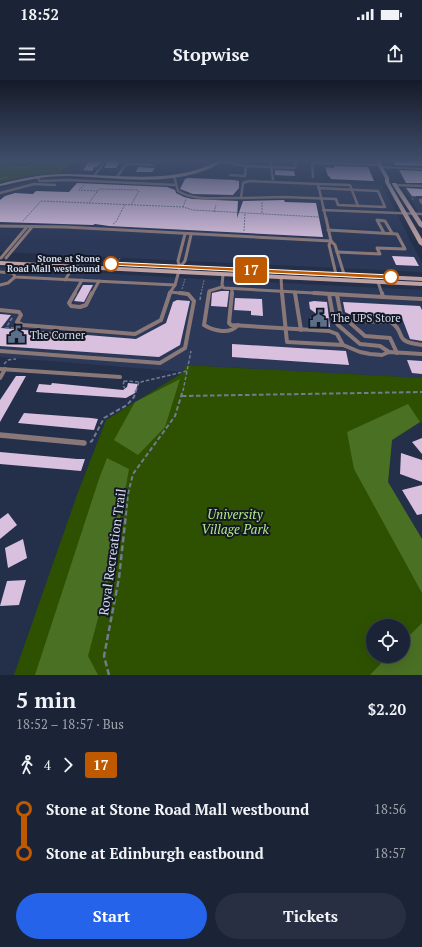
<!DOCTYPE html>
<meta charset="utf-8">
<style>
:root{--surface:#1b2337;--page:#282f42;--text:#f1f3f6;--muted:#a0a4ad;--line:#394052;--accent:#2563eb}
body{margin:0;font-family:"PT Serif",serif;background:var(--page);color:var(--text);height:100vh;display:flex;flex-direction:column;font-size:15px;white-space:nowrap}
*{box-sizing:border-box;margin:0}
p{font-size:13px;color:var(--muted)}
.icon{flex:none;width:22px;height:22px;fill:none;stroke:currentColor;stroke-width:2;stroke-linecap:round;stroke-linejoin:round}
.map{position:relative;height:595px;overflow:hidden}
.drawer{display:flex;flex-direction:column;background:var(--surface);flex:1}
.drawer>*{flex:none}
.badge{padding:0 8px;border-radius:3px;font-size:14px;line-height:26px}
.controls{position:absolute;left:366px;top:539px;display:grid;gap:8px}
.controls a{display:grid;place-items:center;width:44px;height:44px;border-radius:50%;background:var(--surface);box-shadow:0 4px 16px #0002,0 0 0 1px var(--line);font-size:20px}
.map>.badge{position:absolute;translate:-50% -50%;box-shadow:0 0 0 2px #fff}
.legs{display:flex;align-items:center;gap:6px;height:44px;padding:0 16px;font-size:13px}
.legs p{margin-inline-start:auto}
.summary{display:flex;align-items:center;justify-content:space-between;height:68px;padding:0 16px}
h1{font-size:22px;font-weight:700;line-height:30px}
.button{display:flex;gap:8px;margin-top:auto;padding:8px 16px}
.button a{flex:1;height:46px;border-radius:24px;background:var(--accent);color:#fff;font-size:16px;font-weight:700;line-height:46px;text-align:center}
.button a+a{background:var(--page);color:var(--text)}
ul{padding:0 16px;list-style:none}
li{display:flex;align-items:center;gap:14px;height:44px;font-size:15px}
li i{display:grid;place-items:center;width:6px;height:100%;margin:0 5px;background:currentColor}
li i::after{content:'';width:10px;height:10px;margin:-5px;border:3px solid;border-radius:50%;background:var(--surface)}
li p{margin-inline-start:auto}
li:first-child i{background:linear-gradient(#0000 50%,currentColor 0)}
li:last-child i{background:linear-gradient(currentColor 50%,#0000 0)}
.status{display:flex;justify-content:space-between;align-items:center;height:28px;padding:0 20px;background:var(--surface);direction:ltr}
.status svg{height:11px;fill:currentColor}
header{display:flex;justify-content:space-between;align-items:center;height:52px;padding:0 16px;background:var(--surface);font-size:18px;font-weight:700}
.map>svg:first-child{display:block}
.built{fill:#2b3858}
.green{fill:#2e5101;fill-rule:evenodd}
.forest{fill:#4a7024}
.building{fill:#d9c0df}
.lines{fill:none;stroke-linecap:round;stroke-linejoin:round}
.path-far3{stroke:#717b91;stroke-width:1;stroke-dasharray:2 1;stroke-linecap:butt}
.path-far2{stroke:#717b91;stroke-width:1.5;stroke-dasharray:3.5 2;stroke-linecap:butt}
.path-far1{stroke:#717b91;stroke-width:2;stroke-dasharray:4.5 2.5;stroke-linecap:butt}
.path{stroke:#717b91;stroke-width:2.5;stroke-dasharray:6 3;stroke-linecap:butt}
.lane-far3{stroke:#8a7879;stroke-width:2.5}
.lane-far2{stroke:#8a7879;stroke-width:3}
.lane-far1{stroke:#8a7879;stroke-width:4}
.lane{stroke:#8a7879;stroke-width:5.5}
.street{fill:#8a7879;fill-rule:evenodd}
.secondary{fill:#bea1a3;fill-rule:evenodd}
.path-bridge{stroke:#717b91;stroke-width:1;stroke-dasharray:2 1;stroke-linecap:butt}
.line-1{fill:#bf5900;stroke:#fff}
.stop-1-dot{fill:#fff;stroke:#bf5900;stroke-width:2}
.labels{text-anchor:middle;stroke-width:4;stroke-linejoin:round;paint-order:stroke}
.far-stop-label{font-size:9px;font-weight:bold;fill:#d3dbec;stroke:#131824;text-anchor:end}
.poi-label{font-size:11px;fill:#d3dbec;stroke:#131824;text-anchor:start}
.near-park-label{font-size:13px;font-style:italic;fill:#b2e983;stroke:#131824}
.near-street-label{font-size:13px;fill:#d3dbec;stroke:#131824}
</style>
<div class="status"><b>18:52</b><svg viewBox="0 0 49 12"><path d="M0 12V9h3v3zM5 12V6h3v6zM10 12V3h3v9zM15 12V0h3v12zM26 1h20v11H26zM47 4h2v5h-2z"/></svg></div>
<header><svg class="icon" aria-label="menu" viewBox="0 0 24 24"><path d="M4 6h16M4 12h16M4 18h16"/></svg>Stopwise<svg class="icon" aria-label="share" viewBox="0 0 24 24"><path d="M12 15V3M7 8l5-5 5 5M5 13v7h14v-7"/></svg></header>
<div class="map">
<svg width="422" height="595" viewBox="0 0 422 595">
<rect width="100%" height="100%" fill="#242f49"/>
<g class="built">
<polygon points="191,97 382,105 422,183 422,192 0,172 0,108 28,102 53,98 149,101"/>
<polygon points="401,104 422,105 422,138"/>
<polygon points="0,187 202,199 422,210 422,298 186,285 184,292 0,277"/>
</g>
<g class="green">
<polygon points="0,80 80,80 59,93 31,95 0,102"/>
<path d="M 185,285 L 422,298 L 422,342 L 420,342 L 392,360 L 388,402 L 422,459 L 422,595 L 14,595 L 77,415 L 106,340 L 184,292 ZM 373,546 L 403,546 L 403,576 L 373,576 Z"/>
</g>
<g class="forest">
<polygon points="180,299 165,347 138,375 114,360 135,322"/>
<polygon points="408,324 420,342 392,360 388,402 422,459 422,513 354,389 347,352"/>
<polygon points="107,378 129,389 111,489 88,576 98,595 35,595 99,399"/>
<polygon points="422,543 422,595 370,595 388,576 403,576 403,562"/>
</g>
<g class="building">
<polygon points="90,80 102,81 97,87 94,87 92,91 83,90"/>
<polygon points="121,80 116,88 104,88 108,81"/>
<polygon points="392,80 422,81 422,86 395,85"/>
<polygon points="334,86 368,87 374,101 331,99 330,97 328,96 325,87 334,88"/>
<polygon points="138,87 154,88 156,87 152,92 136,92"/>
<polygon points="275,90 294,91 295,96 275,95"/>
<polygon points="399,90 422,91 422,103 406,103"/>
<polygon points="188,98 234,100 239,101 239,108 233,115 193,114 180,109 185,99"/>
<polygon points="77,103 167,107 175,110 176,113 184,117 192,119 238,121 237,138 243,121 284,120 285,122 316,123 323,157 109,146 95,144 93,145 0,142 0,120 5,116 15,113 33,114 36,111 69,112"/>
<polygon points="406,108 422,109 422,116 412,116"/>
<polygon points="392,176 414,177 419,186 396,185"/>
<polygon points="83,205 93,205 84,222 74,221"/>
<polygon points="221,211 229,211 227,227 211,226 212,213"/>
<polygon points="235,218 262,219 263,236 251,235 251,231 234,230"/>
<polygon points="177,220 190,221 180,265 159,277 0,266 0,234 11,235 1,248 136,259 166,243 173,222"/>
<polygon points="314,221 327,222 330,247 311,246 310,238 318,235 310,229 309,222"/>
<polygon points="343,222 420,226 422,230 422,261 410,259 402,238 351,235 345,232"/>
<polygon points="232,264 346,271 349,285 232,277"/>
<polygon points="407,280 422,281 422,294 412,293"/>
<polygon points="16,296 26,296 0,342 0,320"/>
<polygon points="52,303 123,310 127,307 128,303 138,304 135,313 126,318 36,312 39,304 51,305"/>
<polygon points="24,333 91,338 98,339 94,350 18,343"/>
<polygon points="422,358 422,374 412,362"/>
<polygon points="0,372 77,379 85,379 81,391 0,384"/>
<polygon points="401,373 422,380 422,402 400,394"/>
<polygon points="422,405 422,434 417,435 402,410"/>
<polygon points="8,433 17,445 0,459 0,439"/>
<polygon points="23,459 27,478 8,488 5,468"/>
<polygon points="26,500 19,525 0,526 7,501"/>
</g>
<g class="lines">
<g class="path-far3">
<polyline points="158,82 166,80"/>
<polyline points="0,84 6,83 9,87 24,88 33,85 31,80"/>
<polyline points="59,90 73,80"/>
<polyline points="80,91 83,84 88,80"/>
<polyline points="0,99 8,97"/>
<polyline points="84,105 79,110 97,111"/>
<polyline points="413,120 412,116 416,117"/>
<polyline points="262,122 262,134"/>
<polyline points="89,123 99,109 139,110"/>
<polyline points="131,125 139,111"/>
<polyline points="183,127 186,119"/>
<polyline points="214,132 216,125"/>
<polyline points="23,141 41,121 183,127 193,130 319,137"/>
<polyline points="113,144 116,142 125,124"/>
<polyline points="244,151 245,133"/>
<polyline points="106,181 108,177"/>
<polyline points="118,182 120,178"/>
<polyline points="182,209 185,199"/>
<polyline points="201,214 204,200"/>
</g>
<g class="path-far2">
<polyline points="200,220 201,213"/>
<polyline points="12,238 6,248 15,248"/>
<polyline points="4,284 8,280 16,279"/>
<polyline points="124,301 141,302 187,291"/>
<polyline points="124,301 123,306 125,308"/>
<polyline points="136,311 139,302"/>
<polyline points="183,311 191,271"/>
</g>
<g class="path-far1">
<polyline points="182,316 422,312"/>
<polyline points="90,362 92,361 104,338 127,325 134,317 136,310"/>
<polyline points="126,435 128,414 133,394 175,336 183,310"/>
</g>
<polyline class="path" points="109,595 104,576 119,498 126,434"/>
<g class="lane-far3">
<polyline points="270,80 273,99"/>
<polyline points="221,82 246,86 294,88 296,86 295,80"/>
<polyline points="230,95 245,96 246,86"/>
<polyline points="94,96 106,80"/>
<path d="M 174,96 L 178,111 C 195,122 221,117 241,118 L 243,103 L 249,101 L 318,104 L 326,139"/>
<polyline points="37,97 40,101 68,100 176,105"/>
<polyline points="117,97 126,84 154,85"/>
<polyline points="313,97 312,83 380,85"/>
<polyline points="318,104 350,105 358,126"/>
<polyline points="395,105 422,106"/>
<polyline points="0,113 34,104 55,105"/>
<polyline points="241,118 284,117 336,119 338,125 385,127 378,111 318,108"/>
<polyline points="422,120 420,120 422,123"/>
<polyline points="323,130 422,134"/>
</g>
<g class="lane-far2">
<polyline points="0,146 65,147 331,161 326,138"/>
<polyline points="328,150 397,154 405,169 377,168 380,174 337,172"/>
<polyline points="384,153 377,140 385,141 392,153"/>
<polyline points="331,161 335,165 344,194"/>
<polyline points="331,161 329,165 336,194"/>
<polyline points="1,178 26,148"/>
<polyline points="6,178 32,147"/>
<polyline points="180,187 178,181 185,154"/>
<polyline points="0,192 13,193 15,197 175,205"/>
<polyline points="223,195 222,205 224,208 295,212 295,214"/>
<polyline points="281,197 282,214"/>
<polyline points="65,200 73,187"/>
<polyline points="378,202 382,214"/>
<polyline points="0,205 8,203 15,197"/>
<polyline points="170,212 188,214"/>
<polyline points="295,212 332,214"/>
<polyline points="74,214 82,200"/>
<polyline points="92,214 99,201"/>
<polyline points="169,214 175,205 180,187 185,181 191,155"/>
<polyline points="209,214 209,211 222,207"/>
<polyline points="232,214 232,209"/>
</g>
<g class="lane-far1">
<polyline points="75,213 69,223 71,226 80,227 86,225 92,213"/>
<path d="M 209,213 L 204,245 C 214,251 230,255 238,245"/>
<polyline points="232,213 229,243 231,245 329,251 337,254 343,265"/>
<polyline points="282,213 287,262 343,265 360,272 370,274 382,275 389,272 422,274"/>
<polyline points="295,213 301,250"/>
<polyline points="314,213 383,217 382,213"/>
<polyline points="329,214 333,236 338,245 360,264 380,266 389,272"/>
<path d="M 337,215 L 341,236 L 348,241 L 391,242 C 408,254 391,261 422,265"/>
<polyline points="383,217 422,219"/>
<polyline points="0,230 19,232 21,235 17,242 23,245 135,254 161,240 170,213"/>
<polyline points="348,241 365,256 390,258 397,273"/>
<polyline points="0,271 160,283 185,268 194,221 188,214 180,213"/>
<polyline points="0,289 120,297"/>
<polyline points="0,298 5,289"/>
</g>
<polyline class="lane" points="0,355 84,363"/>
<polygon class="street" points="380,86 422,88 422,90 381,88"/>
<g class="secondary">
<path d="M 220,80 L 225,80 C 180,110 117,97 66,96 C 44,96 22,101 0,106 L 0,104 C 22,98 44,94 66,94 C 118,94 172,106 220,80 Z"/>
<polygon points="375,80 379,80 389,98 389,102 422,159 422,166 419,164 385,102 385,98"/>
<polygon points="392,103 396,103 422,142 422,148 419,146 392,104"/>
<polygon points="0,181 422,202 422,206 0,185"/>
<polygon points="129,183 422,197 422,201 127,186 126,185"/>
</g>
<polyline class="path-bridge" points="189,116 191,113"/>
</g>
<linearGradient id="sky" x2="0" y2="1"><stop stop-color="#141a28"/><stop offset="0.49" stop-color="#3f4d6a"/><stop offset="1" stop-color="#3f4d6a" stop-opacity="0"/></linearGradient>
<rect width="422" height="164" fill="url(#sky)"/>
<polygon class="line-1" points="109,182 391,195 394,197 391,199 111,185 109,185"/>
<defs>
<symbol id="civic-bare" viewBox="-9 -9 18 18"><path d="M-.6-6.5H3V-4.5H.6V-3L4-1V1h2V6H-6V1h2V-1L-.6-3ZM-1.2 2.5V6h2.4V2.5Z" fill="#5c6f8a" stroke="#131824" stroke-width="2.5" paint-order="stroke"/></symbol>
</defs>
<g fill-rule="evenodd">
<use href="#civic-bare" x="306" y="226" width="25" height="25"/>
<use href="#civic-bare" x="4" y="242" width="25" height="25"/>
</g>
<g class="stop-1-dot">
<circle cx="111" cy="184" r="7"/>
<circle cx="391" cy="197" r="7"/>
</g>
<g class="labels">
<g class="far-stop-label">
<text x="100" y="182">Stone at Stone<tspan x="100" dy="10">Road Mall westbound</tspan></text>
</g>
<g class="poi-label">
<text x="331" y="242">The UPS Store</text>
<text x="30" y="259">The Corner</text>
</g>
<g class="near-park-label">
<text x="235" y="439">University<tspan x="235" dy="15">Village Park</tspan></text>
</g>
<g class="near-street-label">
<text transform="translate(112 472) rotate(-82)" y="5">Royal Recreation Trail</text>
</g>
</g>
</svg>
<div class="controls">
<a><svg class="icon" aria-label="locate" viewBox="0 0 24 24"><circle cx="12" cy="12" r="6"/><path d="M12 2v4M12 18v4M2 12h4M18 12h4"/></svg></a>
</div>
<b class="badge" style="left:251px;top:190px;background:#bf5900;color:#fff">17</b>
</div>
<section class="drawer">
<div class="summary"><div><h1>5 min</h1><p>18:52 – 18:57 · Bus</p></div><b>$2.20</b></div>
<div class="legs"><svg class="icon" aria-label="walk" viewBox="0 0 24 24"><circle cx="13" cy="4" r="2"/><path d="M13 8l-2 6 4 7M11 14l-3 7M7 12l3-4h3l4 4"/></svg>4<svg class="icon" aria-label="forward" viewBox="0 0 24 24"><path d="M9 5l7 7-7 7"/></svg><b class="badge" style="background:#bf5900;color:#fff">17</b></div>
<ul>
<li><i style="color:#bf5900"></i><b>Stone at Stone Road Mall westbound</b><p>18:56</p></li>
<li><i style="color:#bf5900"></i><b>Stone at Edinburgh eastbound</b><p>18:57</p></li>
</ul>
<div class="button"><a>Start</a><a>Tickets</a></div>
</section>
